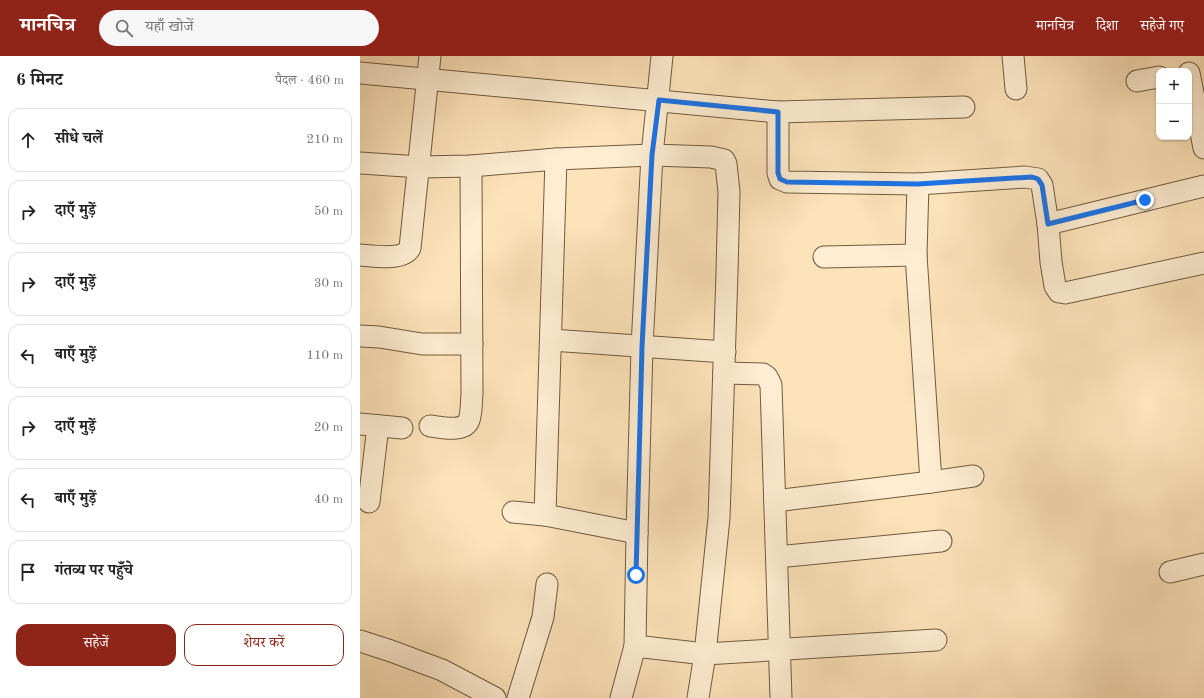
<!DOCTYPE html>
<html lang="hi">
<head>
<meta charset="utf-8">
<style>
	:root { --surface:#fff; --page:#f6f6f6; --text:#222; --muted:#767676; --line:#e0e0e0; --accent:#8f2418 }
	body { margin:0; font-family:"Old Standard TT","Noto Serif Devanagari",serif; background:var(--page); color:var(--text) }
	.controls { position:absolute; right:12px; top:12px; display:grid; overflow:hidden; border-radius:8px; box-shadow:0 1px 3px #0004 }
	.controls button { width:36px; height:36px; display:grid; place-items:center; padding:0; border:0; border-bottom:1px solid var(--line); background:var(--surface); color:var(--text); font:20px sans-serif }
	.stop { position:absolute; width:12px; height:12px; margin:-9px; border:3px solid #1a73e8; border-radius:50%; background:#fff }
	.stop.end { background:#1a73e8; border-color:#fff; box-shadow:0 1px 4px #0008 }
	.list { margin:0; padding:0; list-style:none }
	h2 { display:flex; justify-content:space-between; align-items:center; height:52px; margin:0; padding:0 16px; font-size:17px }
	h2 small { font-size:13px; font-weight:400; color:var(--muted) }
	.list li { display:grid; grid-template-columns:26px 1fr auto; gap:12px; align-items:center; box-sizing:border-box; height:64px; margin:0 8px 8px; padding:0 8px; border:1px solid var(--line); border-radius:12px }
	.list b { display:block; font-size:15px; white-space:nowrap }
	.list em { font-size:13px; font-style:normal; color:var(--muted) }
	.actions { display:flex; gap:8px; padding:12px 16px }
	.actions a { flex:1; padding:9px 0; border:1px solid var(--accent); border-radius:12px; text-align:center; font-size:14px; color:var(--accent) }
	.actions .main { background:var(--accent); color:#fff }
	.icon { flex:none; width:22px; height:22px; fill:none; stroke:currentColor; stroke-width:2; stroke-linecap:round; stroke-linejoin:round }
	.map { position:relative; flex:none; width:844px; height:642px; overflow:hidden }
	header { display:flex; align-items:center; gap:24px; box-sizing:border-box; height:56px; padding:0 20px; background:var(--accent); color:#fff }
	header strong { font-size:19px }
	nav { display:flex; gap:22px; margin-inline-start:auto; font-size:14px }
	.search { width:280px; height:36px; background:var(--page); display:flex; align-items:center; gap:10px; box-sizing:border-box; padding:0 14px; border-radius:22px; color:var(--muted); font-size:15px }
	main { display:flex }
	aside { flex:1; background:var(--surface) }
	.map>svg:first-child { display:block }
</style>
</head>
<body>
<header>
<strong>मानचित्र</strong>
<div class="search"><svg class="icon" aria-label="search" viewBox="0 0 24 24"><circle cx="10" cy="10" r="6"/><path d="M15 15l6 6"/></svg>यहाँ खोजें</div>
<nav><a>मानचित्र</a><a>दिशा</a><a>सहेजे गए</a></nav>
</header>
<main>
<aside>
<h2>6 मिनट<small>पैदल · 460 m</small></h2>
<ul class="list">
<li><svg class="icon" aria-label="ahead" viewBox="0 0 24 24"><path d="M12 20V5M6 11l6-6 6 6"/></svg><div><b>सीधे चलें</b></div><em>210 m</em></li>
<li><svg class="icon" aria-label="right" viewBox="0 0 24 24"><path d="M7 20v-9h11M14 6l5 5-5 5"/></svg><div><b>दाएँ मुड़ें</b></div><em>50 m</em></li>
<li><svg class="icon" aria-label="right" viewBox="0 0 24 24"><path d="M7 20v-9h11M14 6l5 5-5 5"/></svg><div><b>दाएँ मुड़ें</b></div><em>30 m</em></li>
<li><svg class="icon" aria-label="left" viewBox="0 0 24 24"><path d="M17 20v-9H6M10 6l-5 5 5 5"/></svg><div><b>बाएँ मुड़ें</b></div><em>110 m</em></li>
<li><svg class="icon" aria-label="right" viewBox="0 0 24 24"><path d="M7 20v-9h11M14 6l5 5-5 5"/></svg><div><b>दाएँ मुड़ें</b></div><em>20 m</em></li>
<li><svg class="icon" aria-label="left" viewBox="0 0 24 24"><path d="M17 20v-9H6M10 6l-5 5 5 5"/></svg><div><b>बाएँ मुड़ें</b></div><em>40 m</em></li>
<li><svg class="icon" aria-label="arrive" viewBox="0 0 24 24"><path d="M6 21V4h12l-3 4 3 4H6"/></svg><div><b>गंतव्य पर पहुँचे</b></div></li>
</ul>
<div class="actions"><a class="main">सहेजें</a><a>शेयर करें</a></div>
</aside>
<div class="map">
<svg width="844" height="642" viewBox="0 0 844 642">
	<rect width="100%" height="100%" fill="#fde3ba"/>
	<filter id="stains"><feTurbulence type="fractalNoise" baseFrequency=".005" numOctaves="4"/><feColorMatrix values="0 0 0 0 .2 0 0 0 0 .09 0 0 0 0 .02 0 0 0 .5 -.17"/></filter>
	<radialGradient id="worn" r=".72"><stop offset=".6" stop-color="#630" stop-opacity="0"/><stop offset="1" stop-color="#630" stop-opacity=".3"/></radialGradient>
	<g fill="none" stroke-linecap="round" stroke-linejoin="round">
		<g stroke="#705b3f" stroke-width="23">
			<g id="minor">
				<polyline points="653,0 656,33"/>
				<polyline points="0,17 418,56 604,51"/>
				<polyline points="829,17 844,92"/>
				<polyline points="777,25 799,21"/>
				<polyline points="418,56 418,117 420,123 427,126 558,128 665,121 678,123 682,129 688,168 691,206 695,230 699,236 705,237 844,207"/>
				<polyline points="0,107 60,111 111,110 196,103 292,99 351,101 364,104 366,108 369,136 367,216 359,462 345,598 338,642"/>
				<polyline points="558,128 556,199 571,426"/>
				<polyline points="688,168 844,130"/>
				<path d="M0 199C13 200 43 205 50 192L70 0"/>
				<polyline points="464,201 556,199"/>
				<polyline points="0,280 19,281 62,288 112,288"/>
				<polyline points="191,284 365,296"/>
				<polyline points="364,317 403,318 407,321 411,329 421,642"/>
				<polyline points="0,368 42,372"/>
				<path d="M70 370C81 371 104 377 109 364 112 356 111 346 112 338L111 110"/>
				<polyline points="415,445 571,426 613,420"/>
				<polyline points="9,446 18,370"/>
				<polyline points="153,456 185,459 277,477"/>
				<polyline points="185,459 196,103"/>
				<polyline points="417,501 581,485"/>
				<polyline points="810,516 844,508"/>
				<polyline points="0,585 31,595 82,614 135,642"/>
				<polyline points="275,590 345,598 576,584"/>
				<polyline points="158,642 183,561 187,528"/>
				<polyline points="261,642 275,590 277,477 282,291 292,99 302,0"/>
			</g>
		</g>
		<use href="#minor" stroke="#feedd2" stroke-width="21"/>
	</g>
	<g fill="none" stroke-linecap="round" stroke-linejoin="round">
		<polyline stroke="#1a73e8" stroke-width="5" points="276,519 282,291 292,99 299,44 418,56 418,117 420,123 427,126 558,128 672,121 678,123 682,129 688,168 785,144"/>
	</g>
	<rect width="100%" height="100%" filter="url(#stains)"/>
	<rect width="100%" height="100%" fill="url(#worn)"/>
</svg>
<div class="controls">
<button>+</button>
<button>−</button>
</div>
<div class="stop" style="left:276px;top:519px"></div>
<div class="stop end" style="left:785px;top:144px"></div>
</div>
</main>
</body>
</html>
